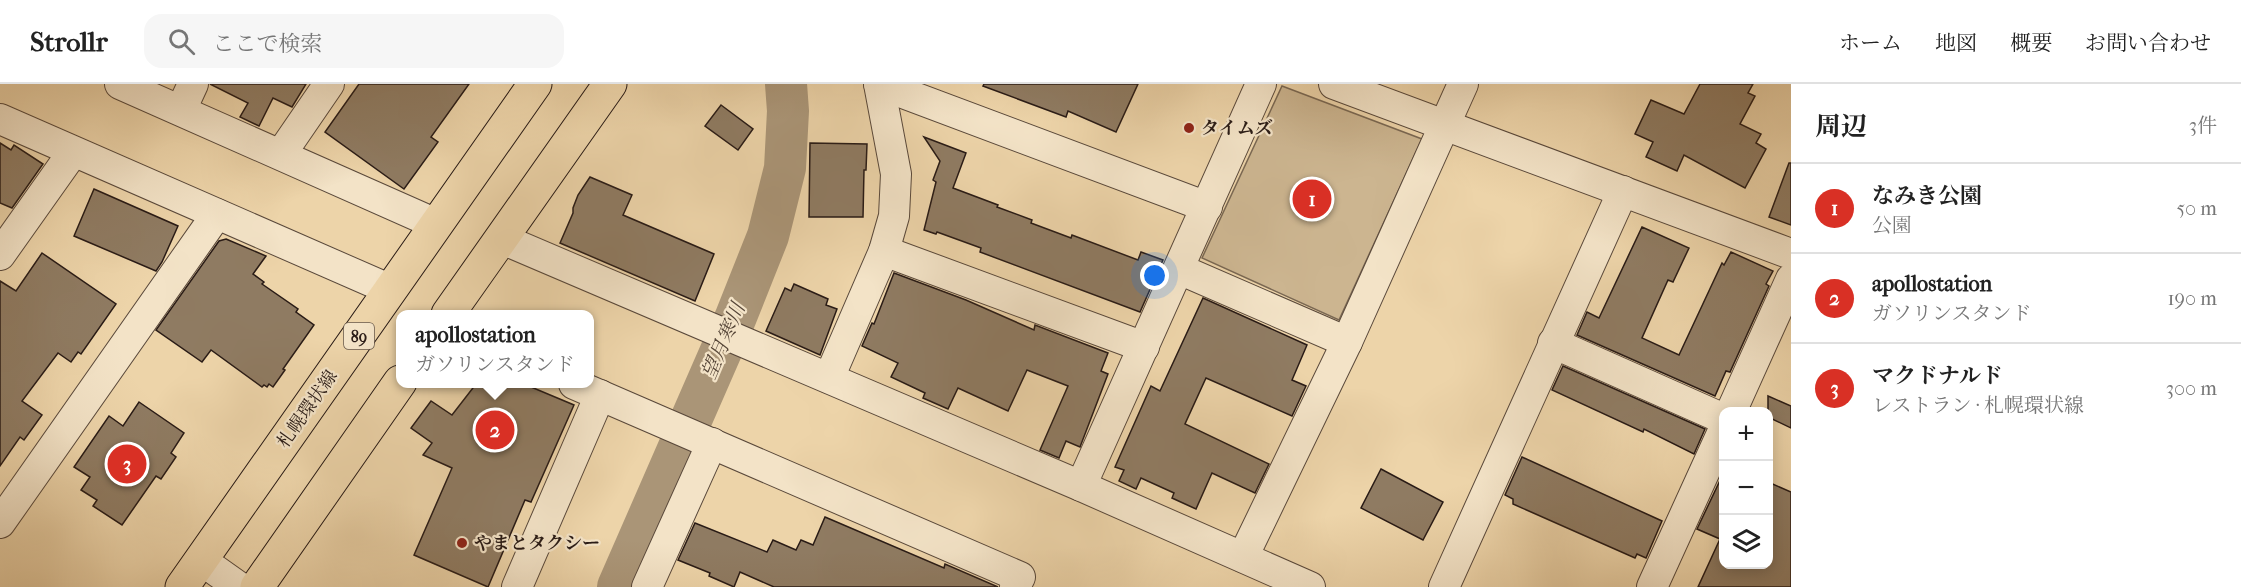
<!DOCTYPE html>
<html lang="ja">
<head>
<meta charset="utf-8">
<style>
	:root { --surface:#fff; --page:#f6f6f6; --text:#222; --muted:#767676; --line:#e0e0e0; --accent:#d93025 }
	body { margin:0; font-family:"IM FELL French Canon","Noto Serif JP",serif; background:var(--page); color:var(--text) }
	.controls { position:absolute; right:18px; bottom:18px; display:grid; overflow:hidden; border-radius:12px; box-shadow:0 3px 15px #0003 }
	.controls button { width:54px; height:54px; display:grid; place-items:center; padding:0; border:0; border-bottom:2px solid var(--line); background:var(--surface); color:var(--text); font:30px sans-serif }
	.you { position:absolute; left:1155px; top:192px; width:21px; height:21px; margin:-15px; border:4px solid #fff; border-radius:50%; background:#1a73e8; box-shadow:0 0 0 9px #1a73e833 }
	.badge { display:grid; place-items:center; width:39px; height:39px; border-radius:50%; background:var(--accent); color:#fff; font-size:20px; font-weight:700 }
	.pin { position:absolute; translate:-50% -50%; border:3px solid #fff; box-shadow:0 2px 6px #0006 }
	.popup { position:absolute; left:396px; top:226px; width:198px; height:78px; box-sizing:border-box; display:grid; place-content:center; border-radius:12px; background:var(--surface); filter:drop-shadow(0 2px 4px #0005); font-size:20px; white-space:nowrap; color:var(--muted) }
	.popup b { font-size:22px; color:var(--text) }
	.popup::after { content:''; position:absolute; left:50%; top:100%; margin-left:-12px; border:12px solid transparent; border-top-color:var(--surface) }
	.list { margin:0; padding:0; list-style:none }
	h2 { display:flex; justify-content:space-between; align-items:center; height:78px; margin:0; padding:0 24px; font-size:26px }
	h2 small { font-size:20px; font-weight:400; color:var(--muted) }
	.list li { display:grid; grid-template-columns:39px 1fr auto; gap:18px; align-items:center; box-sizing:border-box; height:90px; padding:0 24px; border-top:2px solid var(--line) }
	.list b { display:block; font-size:22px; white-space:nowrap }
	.list p { margin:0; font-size:20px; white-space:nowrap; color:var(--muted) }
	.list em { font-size:20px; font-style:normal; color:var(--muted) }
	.icon { flex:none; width:33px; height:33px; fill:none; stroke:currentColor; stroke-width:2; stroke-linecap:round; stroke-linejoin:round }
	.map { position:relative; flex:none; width:1791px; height:503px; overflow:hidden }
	header { display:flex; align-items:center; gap:36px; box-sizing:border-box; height:84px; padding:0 30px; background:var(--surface); border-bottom:2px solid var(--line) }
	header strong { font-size:28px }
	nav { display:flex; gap:33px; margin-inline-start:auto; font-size:21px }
	.search { width:420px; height:54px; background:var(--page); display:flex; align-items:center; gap:15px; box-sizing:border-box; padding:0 21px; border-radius:18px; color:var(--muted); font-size:22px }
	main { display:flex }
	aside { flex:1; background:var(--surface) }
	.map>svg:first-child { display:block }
</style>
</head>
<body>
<header>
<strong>Strollr</strong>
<div class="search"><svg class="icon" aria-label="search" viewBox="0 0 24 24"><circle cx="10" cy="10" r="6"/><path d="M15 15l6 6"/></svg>ここで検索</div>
<nav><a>ホーム</a><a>地図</a><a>概要</a><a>お問い合わせ</a></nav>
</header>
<main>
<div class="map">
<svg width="1791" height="503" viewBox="0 0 1791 503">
	<rect width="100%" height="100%" fill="#edd4a9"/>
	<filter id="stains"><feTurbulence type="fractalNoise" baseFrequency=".00333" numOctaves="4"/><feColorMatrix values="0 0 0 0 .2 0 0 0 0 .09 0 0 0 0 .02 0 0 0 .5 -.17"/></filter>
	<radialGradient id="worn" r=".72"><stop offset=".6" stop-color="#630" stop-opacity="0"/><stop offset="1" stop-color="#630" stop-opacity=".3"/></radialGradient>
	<polygon fill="#ccb590" stroke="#7a6853" stroke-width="1.5" points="1282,2 1422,55 1339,236 1202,174"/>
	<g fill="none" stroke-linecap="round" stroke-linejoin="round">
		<polyline stroke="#aa9577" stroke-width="42" points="618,503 735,235 768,152 785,84 788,27 786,0"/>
	</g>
	<g fill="#8f7b62" stroke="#291b16" stroke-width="1.5">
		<polygon points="210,0 306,0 292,23 273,14 259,42 240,33 248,19"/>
		<polygon points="359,0 469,0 431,53 438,58 404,105 325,48"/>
		<polygon points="984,0 1138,0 1116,48 1068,27 1066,33 983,2"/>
		<polygon points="1700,0 1753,0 1748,9 1755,12 1740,40 1761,50 1756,59 1766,65 1745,104 1684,71 1677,87 1646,73 1653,58 1635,50 1651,16 1684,30"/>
		<polygon points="721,21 753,45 738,66 705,42"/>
		<polygon points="924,53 966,69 953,104 998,121 997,123 1032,136 1031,139 1071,154 1072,151 1138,176 1141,168 1163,176 1140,228 980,168 981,164 937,148 936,150 924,146 936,98 933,96 940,77"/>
		<polygon points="0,59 11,66 14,61 43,80 12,124 0,119"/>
		<polygon points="810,59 867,60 866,86 864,86 863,133 809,133"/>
		<polygon points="1789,79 1791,79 1791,141 1769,133"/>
		<polygon points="590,93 632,111 623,131 714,170 695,217 560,159 573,129 573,124 578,111"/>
		<polygon points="94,105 178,142 162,178 156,187 74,152"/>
		<polygon points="1642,143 1689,164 1673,198 1668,196 1642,254 1679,271 1722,179 1724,181 1731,168 1773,187 1766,200 1769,202 1730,288 1726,287 1715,312 1577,251 1587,228 1599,234"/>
		<polygon points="226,155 266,172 253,190 264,198 262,200 298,225 296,228 314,241 283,285 285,286 273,303 269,300 267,303 264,301 262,303 211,266 202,278 156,246 219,157"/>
		<polygon points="42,169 116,220 81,270 78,268 71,278 58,269 22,317 42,331 24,356 20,353 0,382 0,197 16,207"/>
		<polygon points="894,189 966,216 1034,246 1035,241 1108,269 1101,287 1108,290 1080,363 1066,357 1059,374 1040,366 1068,302 1027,286 1008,327 958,304 948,325 923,314 925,309 891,293 898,279 862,262 872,239 874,240"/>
		<polygon points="794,200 828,215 826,221 837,225 820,271 766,247 785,204 791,207"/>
		<polygon points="1203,214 1307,261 1292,296 1306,302 1292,332 1206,294 1185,340 1269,380 1255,409 1212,389 1196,425 1172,414 1174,409 1141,394 1136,405 1119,397 1124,386 1115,383 1151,302 1160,307"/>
		<polygon points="1563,282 1705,345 1694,370 1644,345 1643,348 1552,306"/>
		<polygon points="476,300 524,300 574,321 531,418 525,416 488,503 414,471 452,384 423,371 432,359 411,344 431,317 452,331"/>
		<polygon points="1768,312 1791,322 1791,344 1768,333"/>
		<polygon points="139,318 184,349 171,369 176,373 161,395 156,392 122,441 93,422 97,416 81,406 90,393 74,383 109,332 123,342"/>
		<polygon points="1522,373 1662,437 1646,474 1637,470 1635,474 1513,420 1513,415 1505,411"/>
		<polygon points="1381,385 1443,418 1423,456 1361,424"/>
		<polygon points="1724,388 1724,480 1768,480 1768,398 1791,408 1791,503 1698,503 1720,455 1697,445"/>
		<polygon points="825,433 944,484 945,480 998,503 774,503 740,488 734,503 709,492 710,489 678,476 695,439 767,468 773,456 796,466 801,456 813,461"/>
	</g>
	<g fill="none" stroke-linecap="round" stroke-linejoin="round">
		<g stroke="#5a493b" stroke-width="32">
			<g id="minor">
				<polyline points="120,0 436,140"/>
				<polyline points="879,0 1207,123"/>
				<polyline points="1334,0 1791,170"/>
				<polyline points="181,26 193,0"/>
				<polyline points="0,35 391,206"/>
				<polyline points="281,70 329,0"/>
				<polyline points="502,155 1081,402 1310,503"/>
				<polyline points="884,167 1144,263"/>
				<polyline points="0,171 73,68"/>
				<polyline points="1179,185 1347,258"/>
				<polyline points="1553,259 1724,335"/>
				<polyline points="829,294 884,167 894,132 896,90 879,0"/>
				<polyline points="574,300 1020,493 1015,503"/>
				<polyline points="1731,328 1791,195"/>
				<polyline points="1081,402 1261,0"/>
				<polyline points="0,439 217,130"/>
				<polyline points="1243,473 1347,258 1463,0"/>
				<polyline points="201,476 239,503"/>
				<polyline points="517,503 600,311"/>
				<polyline points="647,503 712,359"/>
				<polyline points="1444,503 1623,107"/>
				<polyline points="1652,503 1724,345"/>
			</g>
		</g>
		<g stroke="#291b16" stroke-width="35">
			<g id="major">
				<polyline points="448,230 610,0"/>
				<polyline points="182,503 535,0"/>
				<polyline points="257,503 400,298"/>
			</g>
		</g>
		<use href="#minor" stroke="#f3e3c7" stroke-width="30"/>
		<use href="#major" stroke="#edd4a9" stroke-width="33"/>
	</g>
	<g fill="#8f2418" stroke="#f3e3c7" stroke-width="2">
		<circle cx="1189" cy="44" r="6"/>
		<circle cx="462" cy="459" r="6"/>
	</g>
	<g text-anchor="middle" stroke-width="4.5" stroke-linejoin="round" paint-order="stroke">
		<rect fill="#f3e3c7" stroke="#66574b" stroke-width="1.5" x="344" y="239" width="30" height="26" rx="4.5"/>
		<g font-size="16" font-weight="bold" fill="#291b16">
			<text x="359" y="258">89</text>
		</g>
		<g font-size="18" font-weight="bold" fill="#291b16" stroke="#f3e3c7" text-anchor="start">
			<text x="1201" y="50">タイムズ</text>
			<text x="474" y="465">やまとタクシー</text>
		</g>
		<g font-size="18" fill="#291b16" stroke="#f3e3c7">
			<text transform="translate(307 325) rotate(-55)" y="6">札幌環状線</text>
		</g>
		<g font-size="20" font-style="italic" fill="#564638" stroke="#f3e3c7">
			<text transform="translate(723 257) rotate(-67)" y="7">望月寒川</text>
		</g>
	</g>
	<rect width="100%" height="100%" filter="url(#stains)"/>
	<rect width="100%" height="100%" fill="url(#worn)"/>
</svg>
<div class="controls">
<button>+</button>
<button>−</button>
<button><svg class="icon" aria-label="layers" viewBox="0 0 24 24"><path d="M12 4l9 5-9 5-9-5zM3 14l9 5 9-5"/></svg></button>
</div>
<div class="you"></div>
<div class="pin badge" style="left:1312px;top:115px">1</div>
<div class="pin badge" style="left:495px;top:346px">2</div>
<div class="popup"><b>apollostation</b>ガソリンスタンド</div>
<div class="pin badge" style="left:127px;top:380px">3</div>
</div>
<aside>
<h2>周辺<small>3件</small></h2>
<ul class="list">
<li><span class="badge">1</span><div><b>なみき公園</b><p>公園</p></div><em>50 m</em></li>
<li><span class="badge">2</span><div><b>apollostation</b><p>ガソリンスタンド</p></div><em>190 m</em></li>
<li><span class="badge">3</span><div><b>マクドナルド</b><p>レストラン · 札幌環状線</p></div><em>300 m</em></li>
</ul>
</aside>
</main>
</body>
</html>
